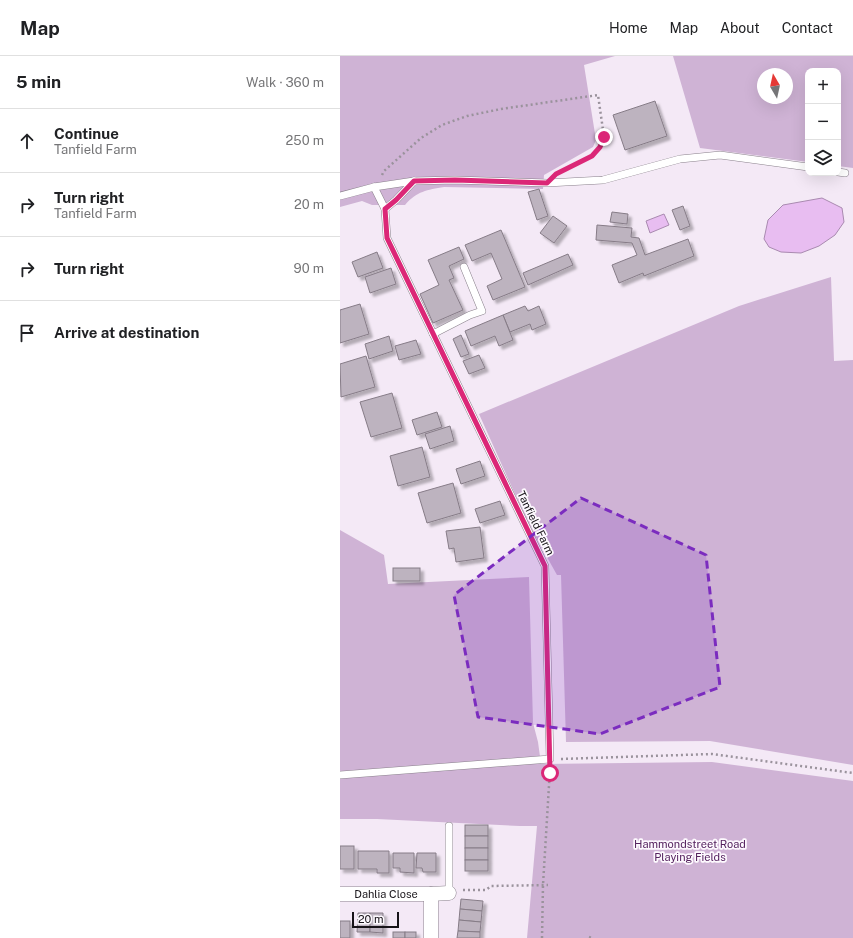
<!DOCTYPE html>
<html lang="en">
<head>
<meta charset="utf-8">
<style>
	:root { --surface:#fff; --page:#f2f2f2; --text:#202124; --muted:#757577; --line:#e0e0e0 }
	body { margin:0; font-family:"Public Sans",sans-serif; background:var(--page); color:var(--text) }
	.controls { position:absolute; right:12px; top:12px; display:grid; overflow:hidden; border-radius:8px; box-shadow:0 4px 16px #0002 }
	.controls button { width:36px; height:36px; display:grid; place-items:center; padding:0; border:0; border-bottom:1px solid var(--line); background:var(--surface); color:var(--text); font:20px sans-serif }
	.compass { position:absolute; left:417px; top:12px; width:36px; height:36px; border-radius:50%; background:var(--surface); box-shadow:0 4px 16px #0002; rotate:351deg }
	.scale { position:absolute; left:12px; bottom:10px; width:47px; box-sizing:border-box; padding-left:4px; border:2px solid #171318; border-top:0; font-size:11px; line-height:14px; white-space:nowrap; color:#171318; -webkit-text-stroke:3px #fdf9fe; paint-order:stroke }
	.stop { position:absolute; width:12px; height:12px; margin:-9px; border:3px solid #db2777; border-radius:50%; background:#fff }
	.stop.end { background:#db2777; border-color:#fff; box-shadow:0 1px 4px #0008 }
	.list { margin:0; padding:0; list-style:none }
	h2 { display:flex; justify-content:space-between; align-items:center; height:52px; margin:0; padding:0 16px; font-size:17px }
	h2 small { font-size:13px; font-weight:400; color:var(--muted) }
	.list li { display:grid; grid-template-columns:26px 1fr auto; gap:12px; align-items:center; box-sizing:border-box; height:64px; padding:0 16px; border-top:1px solid var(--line) }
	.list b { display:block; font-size:15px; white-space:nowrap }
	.list p { margin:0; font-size:13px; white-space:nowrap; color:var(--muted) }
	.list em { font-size:13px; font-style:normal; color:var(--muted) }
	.icon { flex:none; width:22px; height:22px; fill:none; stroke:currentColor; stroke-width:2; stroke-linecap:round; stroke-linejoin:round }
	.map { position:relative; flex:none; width:513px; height:882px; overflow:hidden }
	header { display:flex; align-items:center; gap:24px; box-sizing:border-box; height:56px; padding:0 20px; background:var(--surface); border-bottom:1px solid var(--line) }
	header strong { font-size:19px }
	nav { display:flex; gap:22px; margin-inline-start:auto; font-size:14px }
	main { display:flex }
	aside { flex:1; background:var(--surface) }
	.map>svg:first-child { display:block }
</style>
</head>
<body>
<header>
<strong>Map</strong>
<nav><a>Home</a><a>Map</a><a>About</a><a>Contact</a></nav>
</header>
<main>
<aside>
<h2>5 min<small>Walk · 360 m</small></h2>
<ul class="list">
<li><svg class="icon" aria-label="ahead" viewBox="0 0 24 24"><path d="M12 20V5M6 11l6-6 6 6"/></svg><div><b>Continue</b><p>Tanfield Farm</p></div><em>250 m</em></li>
<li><svg class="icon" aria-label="right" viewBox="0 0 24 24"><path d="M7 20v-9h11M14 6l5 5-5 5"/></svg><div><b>Turn right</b><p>Tanfield Farm</p></div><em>20 m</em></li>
<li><svg class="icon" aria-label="right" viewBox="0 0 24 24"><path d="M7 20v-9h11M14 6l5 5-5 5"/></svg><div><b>Turn right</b></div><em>90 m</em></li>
<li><svg class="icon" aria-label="arrive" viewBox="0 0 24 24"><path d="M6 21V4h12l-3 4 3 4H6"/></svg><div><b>Arrive at destination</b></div></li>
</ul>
</aside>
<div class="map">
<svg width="513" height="882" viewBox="0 0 513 882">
	<defs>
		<filter id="shadow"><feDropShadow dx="3.5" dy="3.5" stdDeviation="1" flood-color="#0004"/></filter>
	</defs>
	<rect width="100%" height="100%" fill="#f4e9f6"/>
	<g fill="#cfb3d5" fill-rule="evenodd">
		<path d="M0 0H275L244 9 256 84 253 91 204 119 203 133 104 131C87 134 77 135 65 149H32L22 145 0 151Z"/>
		<path d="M333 0H513V112L498 110V15H468V106L360 92ZM423 18H447V42H423Z"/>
		<polygon points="491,221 494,305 513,304 513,709 370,685 226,686 221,519 217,519 188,467 139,358 399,250"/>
		<polygon points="0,474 44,499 48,528 189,521 193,667 198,686 201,708 372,706 513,725 513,882 187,882 197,770 180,770 37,763 0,763"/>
	</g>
	<g fill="#e8bdf1" stroke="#a98ab0">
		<polygon points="482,142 502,152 504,166 495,179 479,190 461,197 441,196 429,191 424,183 428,164 443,149"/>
		<polygon points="324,158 329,169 310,177 306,165"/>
	</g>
	<g fill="#bdb3bf" stroke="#867c87" filter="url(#shadow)">
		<polygon points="315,45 327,80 285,94 273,59"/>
		<polygon points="199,133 208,160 197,164 188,136"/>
		<polygon points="343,150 350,170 340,174 332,154"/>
		<polygon points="272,156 288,158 287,168 270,166"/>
		<polygon points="213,160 227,170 214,187 200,177"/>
		<polygon points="257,169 292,172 291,181 299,182 305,199 348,183 354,200 304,220 303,217 279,227 272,209 297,199 292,187 256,184"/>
		<polygon points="161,174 185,231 153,244 147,230 162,223 151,197 132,205 125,189"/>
		<polygon points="119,191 124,203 109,210 114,222 109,224 123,254 93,267 80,238 99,229 88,204"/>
		<polygon points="37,196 43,212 18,221 12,206"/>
		<polygon points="228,198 233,209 188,229 183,217"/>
		<polygon points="51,212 56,228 30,237 25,221"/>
		<polygon points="20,248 29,278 0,287 0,254"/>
		<polygon points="185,250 188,255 199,250 206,268 192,274 190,268 170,276 163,259"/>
		<polygon points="163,259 173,284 159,290 155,280 131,290 125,275"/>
		<polygon points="121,279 129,298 121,301 113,283"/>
		<polygon points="49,280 53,295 29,303 25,288"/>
		<polygon points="76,284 81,298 59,304 55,290"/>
		<polygon points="139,299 145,312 129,318 123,305"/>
		<polygon points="26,300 35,331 1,341 0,308"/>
		<polygon points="52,337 62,372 31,381 20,346"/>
		<polygon points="97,356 102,371 77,379 72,364"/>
		<polygon points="110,370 114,385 90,393 85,378"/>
		<polygon points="82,391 90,421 58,430 50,400"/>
		<polygon points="140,405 145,420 121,428 116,413"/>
		<polygon points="113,427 121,457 87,467 78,437"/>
		<polygon points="160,445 165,459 140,467 135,453"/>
		<polygon points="140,471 144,502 116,506 114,492 109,493 106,475"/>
		<rect x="53" y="512" width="27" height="13"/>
		<rect x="125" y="769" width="23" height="11"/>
		<rect x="125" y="780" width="23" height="12"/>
		<rect x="0" y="790" width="14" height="23"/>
		<rect x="125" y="792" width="23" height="12"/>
		<polygon points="18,795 49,795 49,817 37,817 37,813 18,813"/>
		<polygon points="53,797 74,797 74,817 60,816 60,812 53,812"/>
		<polygon points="77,797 96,797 96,816 83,816 82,812 76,812"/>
		<rect x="125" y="804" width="23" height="11"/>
		<polygon points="121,843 143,845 142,855 120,853"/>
		<polygon points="120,853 142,855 141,866 119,864"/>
		<polygon points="18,857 30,857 30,876 17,876"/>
		<polygon points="30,857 43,857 43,877 30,876"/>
		<polygon points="119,864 141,866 140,876 118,875"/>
		<rect x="0" y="865" width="10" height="17"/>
		<polygon points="118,875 140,876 140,882 117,882"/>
		<rect x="53" y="876" width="12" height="6"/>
		<rect x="65" y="876" width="11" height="6"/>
	</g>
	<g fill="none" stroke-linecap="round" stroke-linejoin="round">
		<g stroke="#8a818c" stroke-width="8">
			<g id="service">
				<polyline points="498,116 505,117"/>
				<polyline points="0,140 34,131 74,125 115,124 207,127 263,124 340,103 380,99 468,111"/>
				<polyline points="45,153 56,144 74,125"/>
				<polyline points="93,278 130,259 142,255 124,211"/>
				<polyline points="0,719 210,703 205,510 47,182 45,153 34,131"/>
				<polyline points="109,837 109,770"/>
			</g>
		</g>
		<g stroke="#8a818c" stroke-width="15">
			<g id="minor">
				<path id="s1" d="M0 838H91V882"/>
				<polyline points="91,838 109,837"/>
			</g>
		</g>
		<g stroke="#9a929c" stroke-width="2.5" stroke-dasharray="2 3" stroke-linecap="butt">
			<polyline points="42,119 44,115 81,82 102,69 127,60 161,53 258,39 264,81 260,91 252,100 224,114"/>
			<polyline points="221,703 372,698 513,717"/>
			<polyline points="123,834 146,834 151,830 208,829"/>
			<polyline points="249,881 252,882"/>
			<polyline points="202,882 203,829 210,713"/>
		</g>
		<use href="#service" stroke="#fff" stroke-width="7"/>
		<use href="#minor" stroke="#fff" stroke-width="14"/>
	</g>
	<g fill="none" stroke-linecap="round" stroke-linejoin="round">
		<polyline stroke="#db2777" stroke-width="5" points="210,717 205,510 47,182 45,153 56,144 74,125 115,124 207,127 216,118 252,100 260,91 264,81"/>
	</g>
	<path fill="#7b2cbf" fill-opacity="0.2" stroke="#7b2cbf" stroke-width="3" stroke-dasharray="8 5" stroke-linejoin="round" d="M241 442 366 499 380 631 260 678 138 661 114 539Z"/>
	<g text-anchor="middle" stroke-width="3.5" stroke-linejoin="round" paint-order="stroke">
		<g font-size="11" fill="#171318" stroke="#fdf9fe">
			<text transform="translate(196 467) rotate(64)" y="4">Tanfield Farm</text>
			<text dy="4" stroke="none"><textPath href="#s1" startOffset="46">Dahlia Close</textPath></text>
		</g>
		<g font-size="11" fill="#54215e" stroke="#fdf9fe">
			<text x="350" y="792">Hammondstreet Road<tspan x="350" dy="13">Playing Fields</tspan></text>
		</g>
	</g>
</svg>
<div class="controls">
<button>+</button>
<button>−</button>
<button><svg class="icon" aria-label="layers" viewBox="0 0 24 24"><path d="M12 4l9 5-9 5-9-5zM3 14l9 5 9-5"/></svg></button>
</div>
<svg class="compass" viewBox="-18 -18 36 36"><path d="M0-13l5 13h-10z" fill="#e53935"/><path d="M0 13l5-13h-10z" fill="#757577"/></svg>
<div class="scale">20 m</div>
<div class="stop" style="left:210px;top:717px"></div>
<div class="stop end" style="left:264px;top:81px"></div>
</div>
</main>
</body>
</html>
